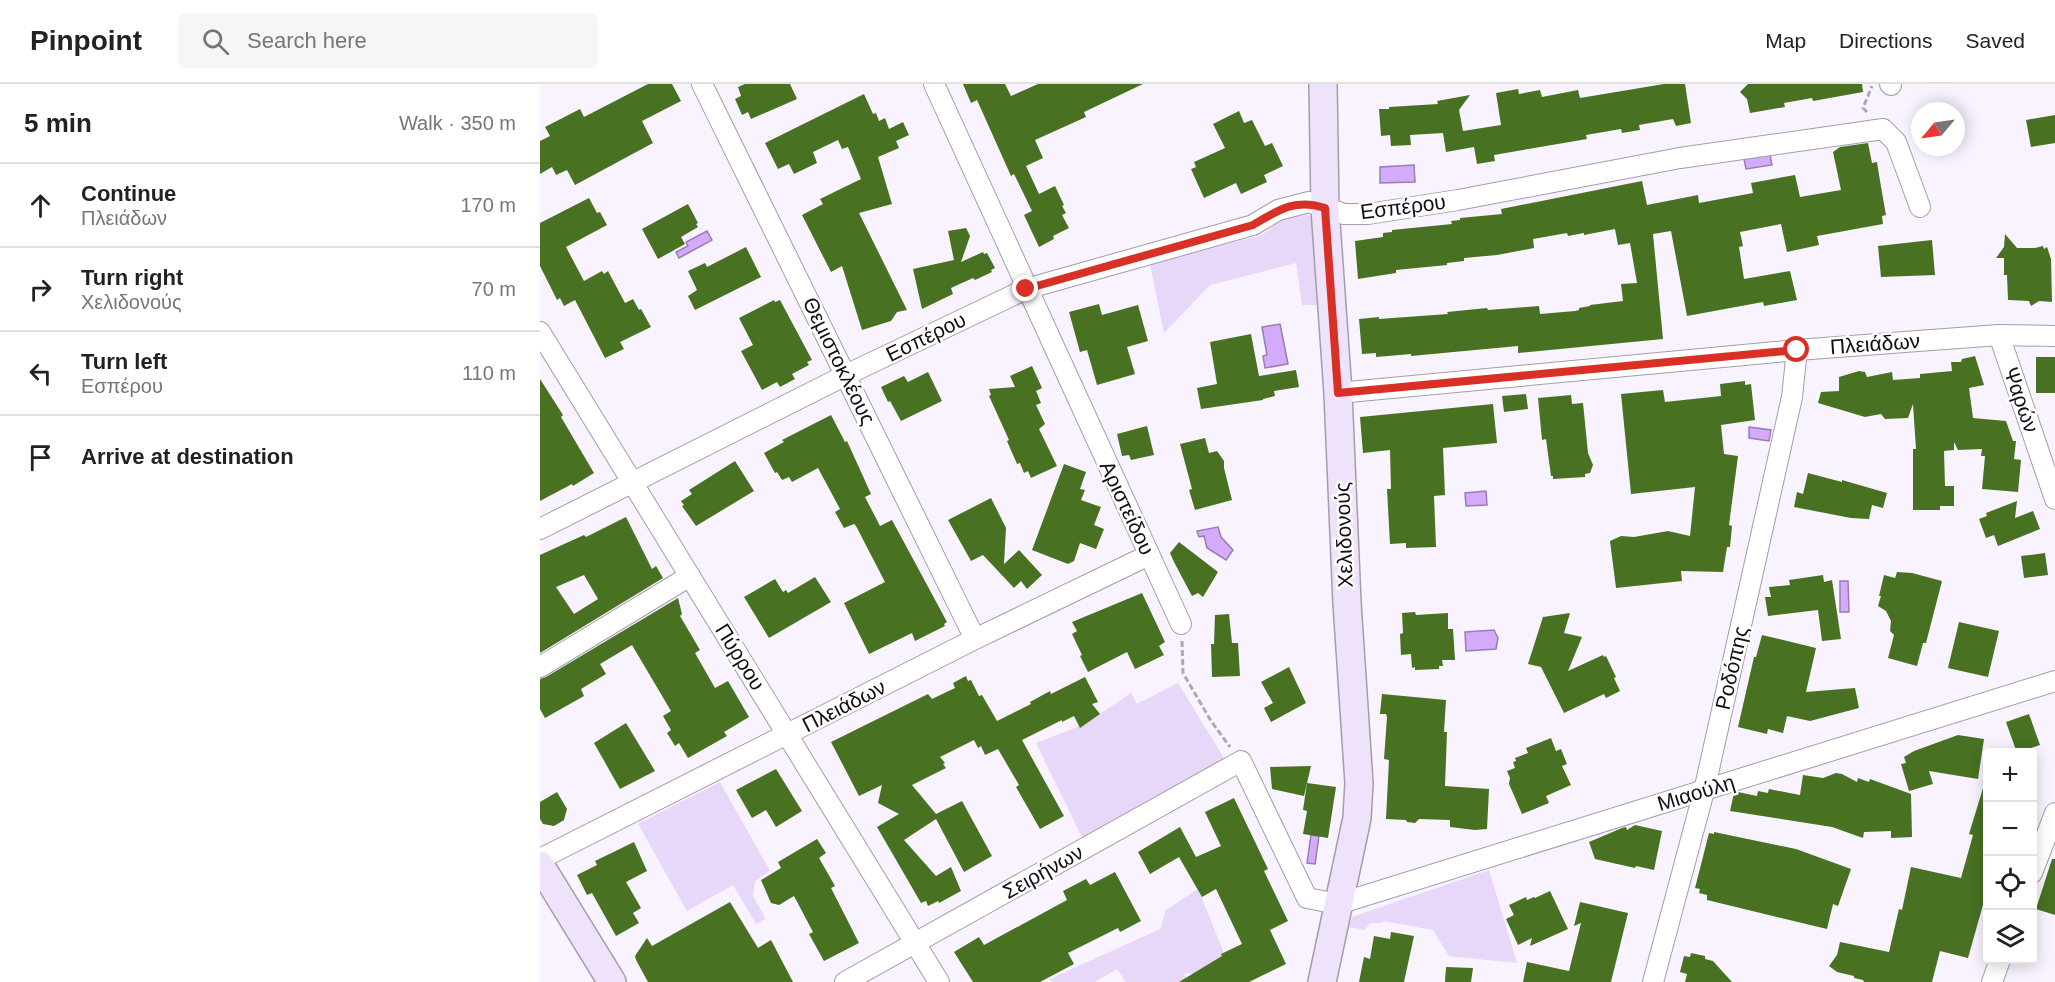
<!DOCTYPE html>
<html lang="en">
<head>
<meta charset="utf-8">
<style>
	:root { --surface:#fff; --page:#f6f6f6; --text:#222; --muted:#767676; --line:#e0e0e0 }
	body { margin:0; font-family:Helvetica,sans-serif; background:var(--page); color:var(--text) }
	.controls { position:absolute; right:18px; bottom:18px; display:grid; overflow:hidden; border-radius:6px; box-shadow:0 3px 15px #0003 }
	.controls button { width:54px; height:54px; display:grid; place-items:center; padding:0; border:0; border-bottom:2px solid var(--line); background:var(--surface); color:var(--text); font:30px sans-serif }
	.compass { position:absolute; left:1371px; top:18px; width:54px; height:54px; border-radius:50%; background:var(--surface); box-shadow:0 3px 15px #0003; rotate:241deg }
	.stop { position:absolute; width:18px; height:18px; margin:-14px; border:4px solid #d93025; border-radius:50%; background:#fff }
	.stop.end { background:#d93025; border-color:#fff; box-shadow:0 2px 6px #0008 }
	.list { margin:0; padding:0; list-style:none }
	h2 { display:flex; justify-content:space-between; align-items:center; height:78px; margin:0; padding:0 24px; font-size:26px }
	h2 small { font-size:20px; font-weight:400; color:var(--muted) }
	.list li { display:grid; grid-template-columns:39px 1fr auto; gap:18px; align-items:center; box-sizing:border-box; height:84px; padding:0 24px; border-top:2px solid var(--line) }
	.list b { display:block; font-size:22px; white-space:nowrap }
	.list p { margin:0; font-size:20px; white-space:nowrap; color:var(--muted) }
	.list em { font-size:20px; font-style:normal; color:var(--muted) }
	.icon { flex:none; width:33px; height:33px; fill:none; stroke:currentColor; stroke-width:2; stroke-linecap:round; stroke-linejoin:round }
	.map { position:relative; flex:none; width:1515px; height:898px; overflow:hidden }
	header { display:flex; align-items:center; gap:36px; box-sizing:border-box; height:84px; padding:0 30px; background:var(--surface); border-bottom:2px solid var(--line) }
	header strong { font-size:28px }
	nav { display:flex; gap:33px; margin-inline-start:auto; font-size:21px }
	.search { width:420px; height:54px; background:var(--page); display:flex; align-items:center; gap:15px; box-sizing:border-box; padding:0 21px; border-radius:6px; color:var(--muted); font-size:22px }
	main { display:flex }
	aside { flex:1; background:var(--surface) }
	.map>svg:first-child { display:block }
</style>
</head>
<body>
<header>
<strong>Pinpoint</strong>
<div class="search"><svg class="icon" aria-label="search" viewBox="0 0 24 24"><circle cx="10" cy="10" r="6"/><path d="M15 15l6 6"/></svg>Search here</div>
<nav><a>Map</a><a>Directions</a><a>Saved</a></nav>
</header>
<main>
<aside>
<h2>5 min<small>Walk · 350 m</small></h2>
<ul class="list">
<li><svg class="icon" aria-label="ahead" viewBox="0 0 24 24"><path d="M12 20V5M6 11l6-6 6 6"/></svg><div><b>Continue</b><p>Πλειάδων</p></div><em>170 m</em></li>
<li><svg class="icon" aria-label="right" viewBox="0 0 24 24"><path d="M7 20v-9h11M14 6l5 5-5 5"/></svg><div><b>Turn right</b><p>Χελιδονούς</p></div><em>70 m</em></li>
<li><svg class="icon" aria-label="left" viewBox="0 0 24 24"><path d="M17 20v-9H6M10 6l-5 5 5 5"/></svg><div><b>Turn left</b><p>Εσπέρου</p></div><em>110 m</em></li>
<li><svg class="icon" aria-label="arrive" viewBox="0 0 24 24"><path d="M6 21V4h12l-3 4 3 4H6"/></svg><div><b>Arrive at destination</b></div></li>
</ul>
</aside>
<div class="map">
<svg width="1515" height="898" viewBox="0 0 1515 898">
	<rect width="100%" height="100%" fill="#f8f3fe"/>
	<g fill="#e7d7f8">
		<polygon points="763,129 774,133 780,221 762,221 756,179 670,201 624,249 610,180 722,151 745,133"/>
		<polygon points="638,599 685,676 543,755 496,659 545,640 591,609 597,620"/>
		<polygon points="180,698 230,787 215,797 213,812 226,835 216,840 193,801 147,827 98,740"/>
		<polygon points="949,786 977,879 909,872 893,846 843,837 842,839 830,839 825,846 809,843 812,833"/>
		<polygon points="658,805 684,869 668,891 644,889 648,898 586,898 577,885 555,898 512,898 510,895 620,845 626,826"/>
	</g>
	<g fill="#d4abfb" stroke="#997cb5" stroke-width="1.5">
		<polygon points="1230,71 1232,81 1206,85 1204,75"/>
		<polygon points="874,81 875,98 840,99 840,83"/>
		<polygon points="167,147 172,156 139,174 136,168 148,162 146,158"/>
		<polygon points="740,240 748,280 725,284 723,272 727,271 722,243"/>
		<polygon points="1209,343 1231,346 1229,357 1209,354"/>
		<polygon points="946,407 947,421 926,422 925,409"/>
		<polygon points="678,443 681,453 693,466 686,476 667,464 664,452 659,453 657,447"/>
		<polygon points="1300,497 1308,497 1309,528 1300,528"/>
		<polygon points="954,546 958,554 956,565 926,567 925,548"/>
		<polygon points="771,751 779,752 775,780 767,779"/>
	</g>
	<g fill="#487121" fill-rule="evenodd">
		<polygon points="108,0 132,0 141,17 102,37 113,59 35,101 27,86 16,91 12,83 0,90 0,57 10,52 5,43 40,25 44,33"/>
		<polygon points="205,0 250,0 257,15 211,35 208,28 202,31 195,15 201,12 198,3"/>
		<polygon points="423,0 465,0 471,12 498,0 603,0 544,28 546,33 495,56 503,74 486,82 499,110 515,102 524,121 522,122 526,129 522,131 529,144 513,152 514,155 499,163 484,131 492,127 474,90 471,92 437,16 431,19"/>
		<polygon points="1124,0 1145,0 1151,39 1136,42 1133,35 1099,41 1100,46 1082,49 1081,45 1046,51 1047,55 954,71 955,77 937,80 934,63 906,68 903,49 870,51 871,61 851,62 850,51 841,52 839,25 849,25 849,23 898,20 897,17 930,11 919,26 923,47 961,41 956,9 978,5 979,10 1000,6 1002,13 1038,6 1040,14"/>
		<polygon points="1208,0 1322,0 1323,8 1273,17 1272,14 1244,19 1245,23 1210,29 1207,15 1200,8"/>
		<polygon points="324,10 333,30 336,29 339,37 345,34 349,45 363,38 369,51 356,57 359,64 338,73 352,120 319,129 367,226 357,228 351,237 322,246 302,182 291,188 262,131 283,120 280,115 321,95 308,63 302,65 298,56 273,68 277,79 254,90 249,80 238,85 225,59"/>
		<polygon points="699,27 704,39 712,36 725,62 732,59 743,82 724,91 727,98 701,110 696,99 664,114 651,85 656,83 654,78 685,64 673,40"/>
		<polygon points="1515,31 1515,59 1491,63 1486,36"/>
		<polygon points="1328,59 1332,79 1337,78 1340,97 1346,131 1342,132 1343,140 1277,152 1279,161 1247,168 1241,140 1200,148 1203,162 1199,163 1204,195 1250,187 1257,216 1224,222 1223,218 1147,232 1131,147 1113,150 1123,255 978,269 978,262 871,272 871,270 836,273 836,269 822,270 819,235 839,233 839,235 908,230 907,228 947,224 948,226 999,222 1000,230 1035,227 1039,226 1039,224 1050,222 1050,221 1083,217 1081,200 1097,199 1090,159 1078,161 1075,145 1044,151 1044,149 1028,152 1027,149 993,155 994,164 957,171 924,174 924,177 907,179 907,181 856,186 856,189 818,195 815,157 843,153 843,149 852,148 852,146 912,140 911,137 920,136 920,134 962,130 961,125 1102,97 1107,121 1158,111 1159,119 1213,109 1211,99 1255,91 1260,113 1301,106 1293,68 1300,63"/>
		<polygon points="49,114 57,129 60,128 67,141 26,163 44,197 62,187 64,190 68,187 85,219 93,215 99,226 101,225 111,243 80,258 84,265 65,274 35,216 24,222 20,214 17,216 0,182 0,139"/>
		<polygon points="148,120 158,139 156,140 158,143 141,153 145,160 118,175 102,145"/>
		<polygon points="426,144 430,152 421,178 443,168 444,170 447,169 455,184 451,186 452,188 435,196 433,194 411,204 413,210 382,225 373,185 414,176 408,147"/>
		<polygon points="1465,150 1477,164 1495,164 1503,162 1504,165 1507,163 1511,175 1512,218 1499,217 1491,222 1489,217 1468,216 1467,191 1464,191 1464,174 1456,174 1464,163"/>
		<polygon points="1392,156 1395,191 1341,193 1338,162"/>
		<polygon points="206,163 221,193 155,226 148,212 157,206 148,187 165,179 167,183"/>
		<polygon points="234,216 235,218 240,216 272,276 267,278 269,281 252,290 255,295 240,303 237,298 222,306 201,267 213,261 199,234"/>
		<polygon points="559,220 562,231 598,221 608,257 587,263 595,290 557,301 547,266 540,268 529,228"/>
		<polygon points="711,250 719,292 756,286 759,303 734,307 735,312 723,315 723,316 661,325 657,304 677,300 670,258"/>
		<polygon points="1435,272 1444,301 1429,304 1433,334 1466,337 1473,357 1476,357 1474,375 1481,376 1478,408 1442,405 1445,372 1441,372 1442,365 1418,366 1414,358 1414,366 1404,367 1405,402 1414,402 1414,422 1400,422 1400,426 1373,426 1373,365 1376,365 1373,320 1368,334 1345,335 1341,330 1325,333 1278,319 1281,308 1299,307 1299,293 1319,287 1325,288 1327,293 1352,288 1353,296 1380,294 1380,290 1412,287 1411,278 1421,278 1422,275"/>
		<rect x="1496" y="273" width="19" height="36"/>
		<polygon points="492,282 502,304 496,307 501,319 496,321 505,340 499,345 517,382 491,394 488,387 484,389 480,379 477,380 467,357 469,356 449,312 451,311 449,305 475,303 470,292"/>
		<polygon points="388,288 402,317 361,337 350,317 348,318 341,303 364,292 368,298"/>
		<polygon points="0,295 23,331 21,333 54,389 33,402 32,400 0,417"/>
		<polygon points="1205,297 1205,301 1211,300 1215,336 1181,341 1184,370 1198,372 1189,441 1192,442 1190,463 1187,463 1183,488 1141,487 1142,497 1076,504 1070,457 1081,452 1094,453 1128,447 1150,452 1155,403 1091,410 1081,310 1123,306 1125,318 1181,312 1180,300"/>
		<polygon points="986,310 988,325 964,328 962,312"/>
		<polygon points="1031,311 1032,320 1043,319 1048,369 1053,381 1050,389 1045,390 1045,393 1013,395 1013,392 1011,392 1006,355 1002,356 998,314"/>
		<polygon points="953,320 957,359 903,364 905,411 894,412 896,463 866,464 866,459 850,460 847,405 851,405 850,366 823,369 820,333"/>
		<polygon points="291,331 305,358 307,357 331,410 325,413 340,442 352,436 407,538 404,540 405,542 375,557 372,549 329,570 304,519 345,498 316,442 314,440 304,444 295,428 300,425 278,384 252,398 249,393 242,396 237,388 235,389 224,369 244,358 242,356"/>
		<polygon points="607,342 614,371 591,376 589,371 582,372 577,350"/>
		<polygon points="665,354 669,369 677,367 684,377 684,384 692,416 655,426 649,406 652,405 640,360"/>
		<polygon points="195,377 214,407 156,442 142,422 144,421 141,417 152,410 149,406"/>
		<polygon points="524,380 546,388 540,405 545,406 541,416 561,423 554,441 564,445 556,465 540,459 534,477 528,480 492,466"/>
		<polygon points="1268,389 1302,398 1302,396 1347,409 1343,424 1332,421 1329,435 1311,434 1254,423 1257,408 1263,410"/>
		<polygon points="451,414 466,444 464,480 479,466 502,491 487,505 481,497 474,504 443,471 431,477 408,436"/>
		<polygon points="1477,417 1475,434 1493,427 1500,445 1458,462 1454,451 1446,454 1439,435 1447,432 1446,429"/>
		<path d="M86 433 112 485 116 482 123 494 0 569V471L44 451 46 453ZM44 491 58 515 34 530 16 503Z"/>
		<polygon points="639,458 678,488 663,513 658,509 652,512 634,478 630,469"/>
		<polygon points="1505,469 1508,491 1484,494 1481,472"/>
		<polygon points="1357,488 1372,489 1402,497 1386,559 1383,559 1377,582 1348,574 1354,551 1350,547 1351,537 1346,527 1338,522 1341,512 1339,512 1344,491 1355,494"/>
		<polygon points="1283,491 1284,498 1292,496 1301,555 1282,557 1278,526 1228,532 1225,513 1231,513 1229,503 1250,501 1249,496"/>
		<polygon points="275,493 291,518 229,554 204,513 235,495 243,508 246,506 248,509"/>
		<polygon points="602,509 625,558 619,562 624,571 595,585 587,568 548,588 540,572 542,571 532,550 537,547 532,538"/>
		<polygon points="138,514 142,530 140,532 160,566 155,569 175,604 188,597 209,633 184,648 187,652 148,674 139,659 135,662 127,649 131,646 123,632 131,627 92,561 60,580 66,590 41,605 44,612 5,634 0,625 0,595 6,593"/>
		<polygon points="875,528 876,531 908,529 908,545 913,545 915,576 902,576 903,582 899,582 899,585 875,586 875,583 872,584 871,570 861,571 860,550 863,549 862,529"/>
		<polygon points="1030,529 1024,549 1042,553 1028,587 1063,571 1064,573 1066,572 1076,593 1074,594 1080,607 1066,614 1064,610 1024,629 1001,583 988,580 1003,533"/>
		<polygon points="689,530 692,559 698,559 700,592 672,593 671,560 674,560 675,531"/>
		<polygon points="1419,538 1459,547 1448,593 1408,584"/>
		<polygon points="1222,551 1276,564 1266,608 1315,604 1319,624 1270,637 1247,632 1243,649 1228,645 1227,650 1198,643 1214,573 1216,573"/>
		<polygon points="749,583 766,619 731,638 724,624 733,619 721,598"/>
		<polygon points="426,592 428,597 431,596 439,612 442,611 457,637 491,620 490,618 510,607 511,610 545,593 558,618 552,620 560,630 540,644 534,632 522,638 522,636 482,656 524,732 500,745 476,703 479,701 458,665 445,671 441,662 438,664 434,656 400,673 405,679 403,680 406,684 372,701 396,730 422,717 452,772 424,788 396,735 364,756 396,792 411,783 421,807 399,819 398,817 388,822 386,817 381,819 337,743 359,730 338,719 342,701 319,712 291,658 388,610 392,615 415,604 413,599"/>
		<polygon points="842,610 906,616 904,648 907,648 905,702 949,705 947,745 935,746 910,743 910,736 879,735 875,739 867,738 866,736 846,735 849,676 844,675 847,633 846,630 840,630"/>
		<polygon points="1489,630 1500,661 1477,669 1466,638"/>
		<polygon points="86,639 115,687 80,705 54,659"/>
		<polygon points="1418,651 1444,655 1438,695 1389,687 1393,700 1369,707 1361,680 1366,679 1364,673 1374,667"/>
		<polygon points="1011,654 1016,667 1021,665 1027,680 1022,682 1031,701 1006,712 1009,719 982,730 969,700 970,694 967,687 975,684 973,678 976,677 975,674 988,669 986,664"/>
		<polygon points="771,682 764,712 732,705 730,683"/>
		<polygon points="236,685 262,727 236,743 226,726 212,734 196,706"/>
		<polygon points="1296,689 1302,690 1317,698 1318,694 1329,698 1330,695 1371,710 1372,753 1351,754 1351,747 1324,748 1323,754 1292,743 1190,727 1194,709 1198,708 1217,712 1218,707 1228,709 1229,705 1260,711 1263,691 1283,694"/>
		<polygon points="767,699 796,703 788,754 763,750 767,727 763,726"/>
		<polygon points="1444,701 1448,702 1448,803 1428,874 1400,867 1392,898 1324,898 1323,896 1314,894 1314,892 1297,888 1289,882 1297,871 1300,858 1349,868 1359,825 1362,826 1371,783 1421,794 1433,751 1429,750"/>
		<polygon points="17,708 27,725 24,736 14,742 3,740 0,735 0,718"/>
		<polygon points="694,714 728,785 724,787 748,837 730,846 746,880 709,898 639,898 682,872 681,870 702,860 676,805 662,813 639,773 610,790 598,768 640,743 656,773 681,762 665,728"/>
		<polygon points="1095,741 1122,747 1114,786 1096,782 1095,784 1055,775 1049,758 1082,744 1086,743 1087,746"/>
		<polygon points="1174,748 1256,765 1311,785 1298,822 1293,820 1287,845 1167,816 1167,811 1159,809 1160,805 1155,804 1169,749 1174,750"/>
		<polygon points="277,755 286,769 279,774 295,802 291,804 319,859 284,877 269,850 273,848 254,812 239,821 231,819 221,796 241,784 238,778"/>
		<polygon points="94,758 107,787 86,798 101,824 93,829 99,839 76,852 52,809 47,811 37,791 57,781 55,777"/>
		<polygon points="1512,775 1515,775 1515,831 1496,825"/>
		<polygon points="575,788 601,837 580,848 578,844 528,869 534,880 500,898 433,898 414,868 439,853 444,861 527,816 523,807 546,795 550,801"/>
		<polygon points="1010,807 1028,845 990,862 992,854 978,861 966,835 974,831 969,821 986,813 987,816 994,813 995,814"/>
		<polygon points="190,818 218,864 231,856 253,898 108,898 96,876 95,872 107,854 112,862"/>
		<polygon points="1040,818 1088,829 1071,898 983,898 987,878 1029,887 1041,839 1034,842"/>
		<polygon points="851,848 874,852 864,898 819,898 824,873 830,875 834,852 850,855"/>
		<polygon points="1151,869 1165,872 1165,875 1173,877 1192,898 1145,898 1147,890 1140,888 1144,872 1150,873"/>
		<polygon points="906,883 933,884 931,898 905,898"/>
	</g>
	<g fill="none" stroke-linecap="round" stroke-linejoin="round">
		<g stroke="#a39da9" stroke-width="22">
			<g id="street">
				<polyline points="162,0 435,555"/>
				<polyline points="394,0 641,540"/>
				<polyline points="1350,0 1351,1"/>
				<polyline points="0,248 399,898"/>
				<polyline points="1459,251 1515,415"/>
				<polyline points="798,309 1257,266 1459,251 1515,252"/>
				<polyline points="0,445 306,291 486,205 713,141 738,126 769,118 804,130 828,130 918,116 1140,74 1343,45 1356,58 1380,123"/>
				<polyline points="0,583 150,492"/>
				<polyline points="0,775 435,555 609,471"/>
				<polyline points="1492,789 1515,729"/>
				<polyline points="305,898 701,677 767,814 798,820 1515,597"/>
				<polyline points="1113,898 1164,707 1252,313 1257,266"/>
				<polyline points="1452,898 1460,876"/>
			</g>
		</g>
		<g stroke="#a39da9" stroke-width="30">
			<g id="secondary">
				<polyline points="0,781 72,898"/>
				<polyline points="782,898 817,734 819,699 807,519 798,309 785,124 783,0"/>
			</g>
		</g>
		<g stroke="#ada9b2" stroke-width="3" stroke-dasharray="6 3" stroke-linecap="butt">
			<polyline points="1327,28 1323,24 1332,2"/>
			<polyline points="642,557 643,589 671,637 690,663"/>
		</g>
		<use href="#street" stroke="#fff" stroke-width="20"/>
		<use href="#secondary" stroke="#efe2fb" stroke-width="27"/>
	</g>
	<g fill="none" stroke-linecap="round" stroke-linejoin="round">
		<path stroke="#d93025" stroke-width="8" d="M486 205 713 141C738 126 756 114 785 124L798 309 1257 266"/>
	</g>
	<g text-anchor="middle" stroke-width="5" stroke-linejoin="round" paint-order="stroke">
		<g font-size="21" fill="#100e12" stroke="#fff">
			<text transform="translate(863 123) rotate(-7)" y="7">Εσπέρου</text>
			<text transform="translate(386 253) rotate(-26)" y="7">Εσπέρου</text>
			<text transform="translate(1335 260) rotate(-4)" y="7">Πλειάδων</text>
			<text transform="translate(299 277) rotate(64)" y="7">Θεμιστοκλέους</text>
			<text transform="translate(1481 316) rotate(71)" y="7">Ψαρών</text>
			<text transform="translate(587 424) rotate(65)" y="7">Αριστείδου</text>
			<text transform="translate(804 451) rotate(-92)" y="7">Χελιδονούς</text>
			<text transform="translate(200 573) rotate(58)" y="7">Πύρρου</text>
			<text transform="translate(1192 584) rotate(-77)" y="7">Ροδόπης</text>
			<text transform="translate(304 622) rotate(-27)" y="7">Πλειάδων</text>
			<text transform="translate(1156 709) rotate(-17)" y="7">Μιαούλη</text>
			<text transform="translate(503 788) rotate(-29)" y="7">Σειρήνων</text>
		</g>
	</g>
</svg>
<div class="controls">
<button>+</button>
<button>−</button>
<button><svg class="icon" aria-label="locate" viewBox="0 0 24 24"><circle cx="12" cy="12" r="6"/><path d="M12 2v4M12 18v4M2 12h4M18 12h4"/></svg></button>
<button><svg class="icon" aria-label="layers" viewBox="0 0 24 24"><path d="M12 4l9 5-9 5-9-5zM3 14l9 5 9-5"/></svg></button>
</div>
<svg class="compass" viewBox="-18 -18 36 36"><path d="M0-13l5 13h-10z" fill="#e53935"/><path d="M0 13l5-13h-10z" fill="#767676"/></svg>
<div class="stop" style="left:1257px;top:266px"></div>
<div class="stop end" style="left:486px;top:205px"></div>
</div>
</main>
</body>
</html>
